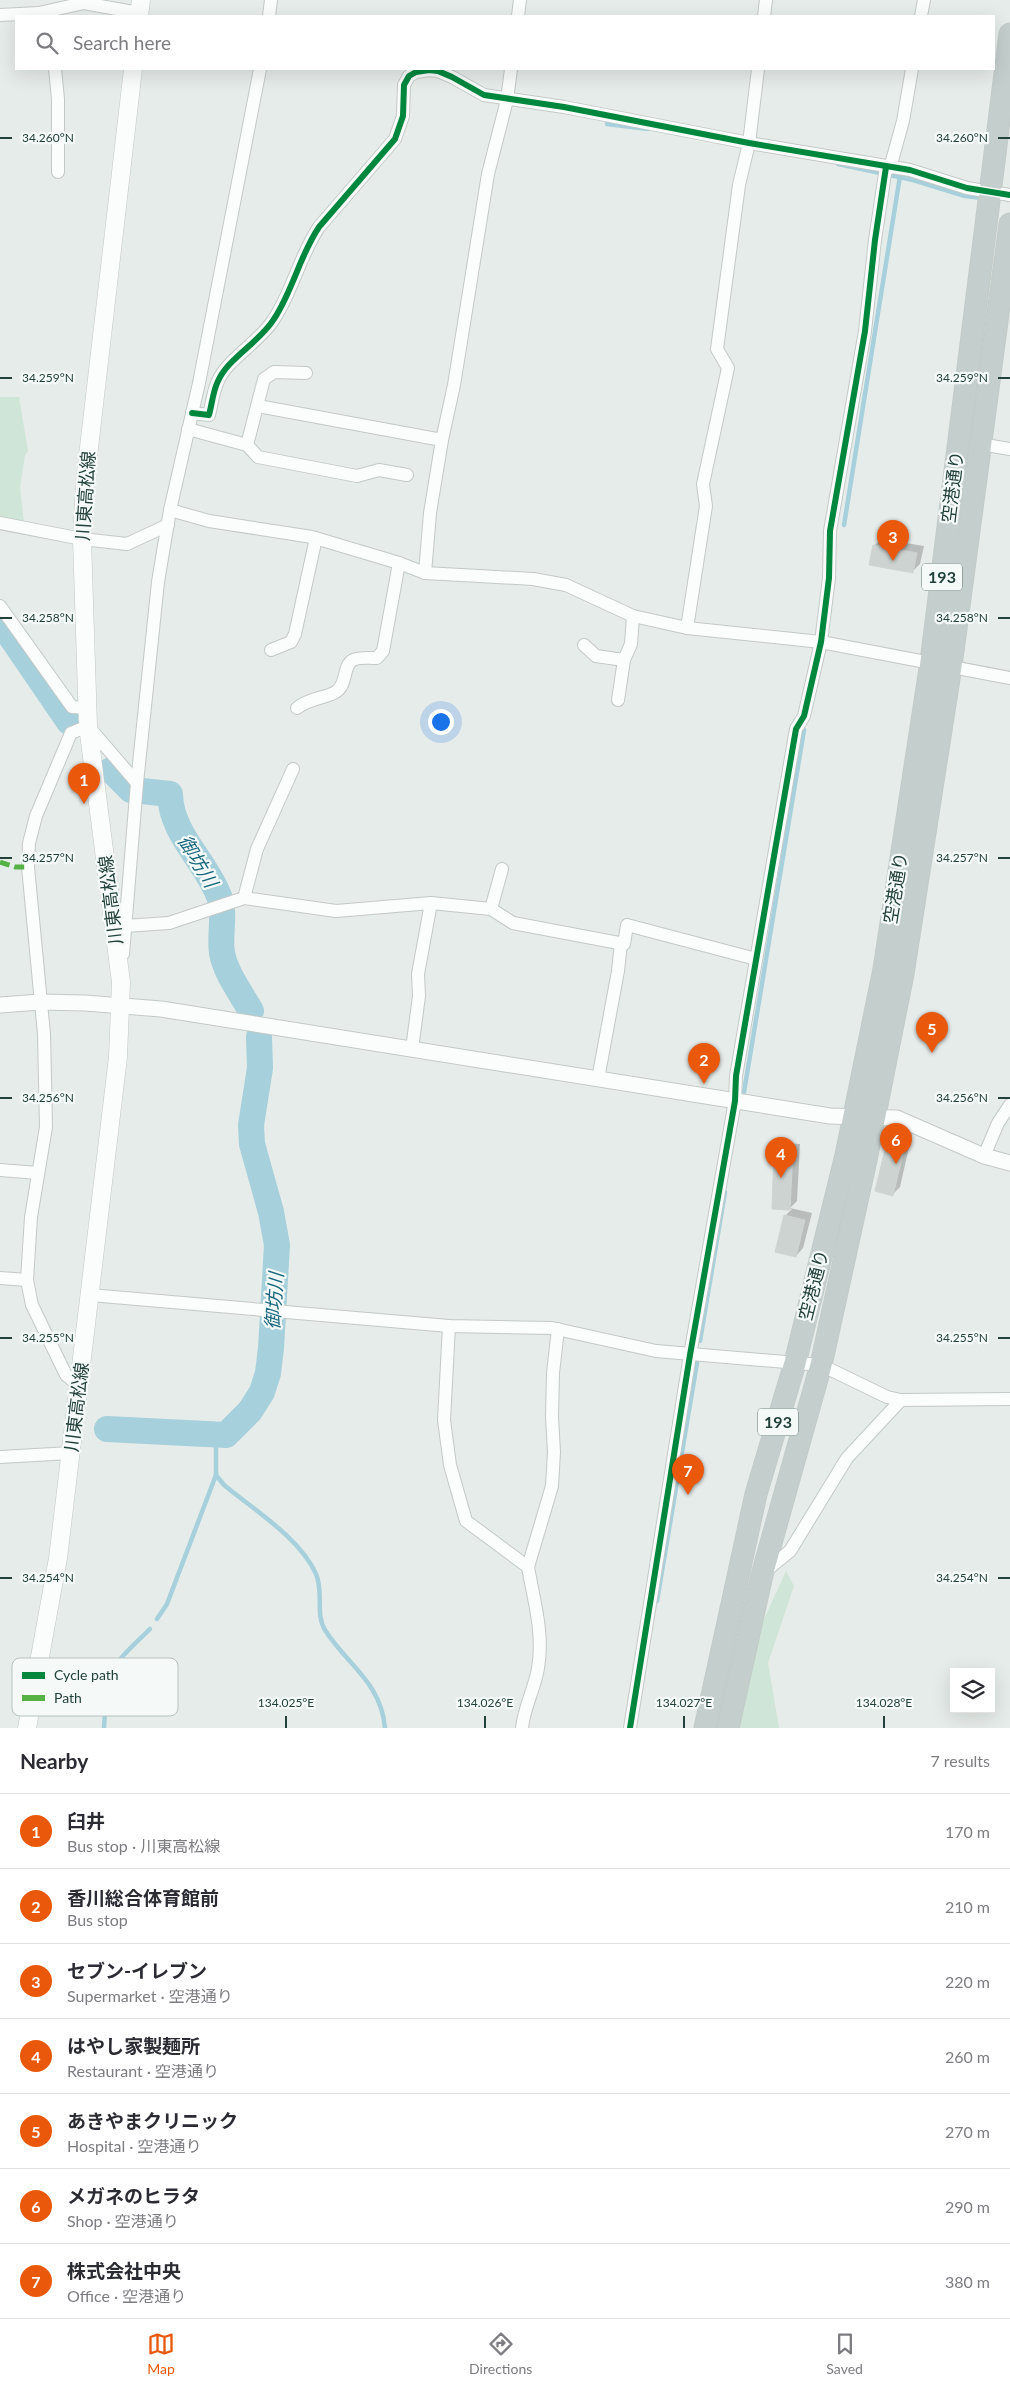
<!DOCTYPE html>
<html lang="en">
<head>
<meta charset="utf-8">
<style>
	:root { --surface:#fff; --page:#f7f7f7; --text:#2b2b33; --muted:#7c7c81; --line:#e1e1e2; --accent:#ea580c }
	body { margin:0; font-family:Lato,"Noto Sans JP",sans-serif; background:var(--page); color:var(--text) }
	.controls { position:absolute; right:15px; bottom:15px; display:grid; overflow:hidden; border-radius:0px; box-shadow:0 5px 20px #0002 }
	.controls button { width:45px; height:45px; display:grid; place-items:center; padding:0; border:0; border-bottom:1px solid var(--line); background:var(--surface); color:var(--text); font:25px sans-serif }
	.you { position:absolute; left:440px; top:721px; width:18px; height:18px; margin:-12px; border:4px solid #fff; border-radius:50%; background:#1a73e8; box-shadow:0 0 0 8px #1a73e833 }
	.badge { display:grid; place-items:center; width:32px; height:32px; border-radius:50%; background:var(--accent); color:#fff; font-size:16px; font-weight:700 }
	.pin { position:absolute; translate:-50% -41px; filter:drop-shadow(0 1px 2px #0008) }
	.pin::after { content:''; position:absolute; top:26px; width:18px; height:15px; background:inherit; clip-path:polygon(0 0,100% 0,50% 100%) }
	.list { margin:0; padding:0; list-style:none }
	h2 { display:flex; justify-content:space-between; align-items:center; height:65px; margin:0; padding:0 20px; font-size:21px }
	h2 small { font-size:16px; font-weight:400; color:var(--muted) }
	.list li { display:grid; grid-template-columns:32px 1fr auto; gap:15px; align-items:center; box-sizing:border-box; height:75px; padding:0 20px; border-top:1px solid var(--line) }
	.list b { display:block; font-size:19px; white-space:nowrap }
	.list p { margin:0; font-size:16px; white-space:nowrap; color:var(--muted) }
	.list em { font-size:16px; font-style:normal; color:var(--muted) }
	.icon { flex:none; width:28px; height:28px; fill:none; stroke:currentColor; stroke-width:2; stroke-linecap:round; stroke-linejoin:round }
	.map { position:relative; flex:none; width:1010px; height:1728px; overflow:hidden }
	.search { position:absolute; background:var(--surface); box-shadow:0 5px 20px #0002; left:15px; right:15px; top:15px; height:55px; display:flex; align-items:center; gap:12px; box-sizing:border-box; padding:0 18px; border-radius:0px; color:var(--muted); font-size:19px }
	.sheet { height:590px; background:var(--surface) }
	nav { display:flex; justify-content:space-around; align-items:center; box-sizing:border-box; height:70px; border-top:1px solid var(--line); background:var(--surface); font-size:14px; color:var(--muted) }
	nav a { display:grid; justify-items:center; gap:2px }
	nav .on { color:var(--accent) }
	.map>svg:first-child { display:block }
</style>
</head>
<body>
<div class="map">
<svg width="1010" height="1728" viewBox="0 0 1010 1728">
	<rect width="100%" height="100%" fill="#e6ece9"/>
	<g fill="#cfe5d7">
		<polygon points="0,397 19,397 28,451 25,455 20,487 24,523 0,520"/>
		<polygon points="786,1571 794,1586 768,1663 779,1728 736,1728 750,1650"/>
	</g>
	<g fill="#0003">
		<polygon points="881,539 924,546 920,564 913,571 874,546"/>
		<polygon points="896,1130 912,1134 900,1187 893,1194 889,1138"/>
		<polygon points="783,1143 800,1144 797,1201 790,1208 812,1213 803,1248 796,1256 785,1216 792,1209 774,1208 776,1150"/>
	</g>
	<g fill="none" stroke-linecap="round" stroke-linejoin="round">
		<g stroke="#a6d0db" stroke-width="4.5">
			<polyline points="607,124 648,129"/>
			<polyline points="838,164 913,180 965,196 983,198"/>
			<polyline points="844,525 900,176"/>
			<polyline points="744,1092 804,730"/>
			<polyline points="700,1341 725,1192"/>
			<path d="M219 1434 216 1445V1475L224 1485C254 1510 300 1538 316 1574 324 1592 315 1614 325 1630 347 1665 381 1682 385 1728"/>
			<polyline points="657,1601 698,1357"/>
			<polyline points="157,1619 167,1604 216,1475"/>
			<path d="M107 1682C114 1661 134 1645 150 1629"/>
			<polyline points="104,1728 106,1694"/>
		</g>
		<g stroke="#a6d0db" stroke-width="26">
			<polyline points="0,621 69,722"/>
			<polyline points="111,770 131,790"/>
			<path d="M142 791 170 794C171 834 205 860 219 896 226 915 219 934 222 953 226 974 241 993 251 1011"/>
			<polyline points="107,1429 226,1435 250,1411 262,1392 268,1373 271,1348 277,1245 271,1212 252,1144 251,1125 260,1068 259,1037"/>
		</g>
	</g>
	<g fill="#cdd3d1" stroke="#cfd5d2">
		<polygon points="873,545 917,553 913,573 869,565"/>
		<polygon points="888,1137 906,1141 893,1196 875,1191"/>
		<polygon points="774,1150 793,1150 790,1210 772,1209"/>
		<polygon points="784,1215 805,1220 796,1257 775,1252"/>
	</g>
	<g fill="none" stroke-linecap="round" stroke-linejoin="round">
		<g stroke="#c3c9c7" stroke-width="14">
			<g id="minor">
				<polyline points="0,15 39,13 84,3 139,13"/>
				<polyline points="269,16 271,0"/>
				<polyline points="518,16 520,0"/>
				<polyline points="764,16 766,0"/>
				<polyline points="921,16 924,0"/>
				<polyline points="55,69 58,99 58,172"/>
				<polyline points="890,168 903,121 912,69"/>
				<polyline points="258,406 442,440"/>
				<path d="M192 413 209 415C212 404 213 391 218 381 228 358 260 342 274 319 293 290 300 255 319 227L395 139 403 116 404 85 409 76 416 72 429 70 438 71 452 77 484 95 564 107 749 143 910 170 967 188 1010 195"/>
				<polyline points="188,429 247,445 258,457 357,476 379,470 407,475"/>
				<polyline points="980,444 1010,449"/>
				<polyline points="247,445 264,379 274,372 306,373"/>
				<polyline points="170,510 209,521 312,537 399,563 425,573 533,579 566,585 633,616 687,628 821,642 1010,678"/>
				<polyline points="0,523 82,539 127,544 168,525"/>
				<polyline points="425,573 430,513 442,440 454,385 488,174 507,100 511,69"/>
				<polyline points="0,606 72,707 88,708"/>
				<polyline points="687,628 706,506 703,484 728,368 717,349 739,185 749,143 758,69"/>
				<polyline points="584,645 596,656 624,660"/>
				<polyline points="271,650 291,642 295,634 316,538"/>
				<polyline points="618,700 624,660 631,644 633,616"/>
				<path d="M297 708C310 697 329 698 337 691 347 684 343 665 353 660 359 657 370 658 377 658L383 651 399 563"/>
				<polyline points="244,898 257,849 293,769"/>
				<polyline points="491,909 502,869"/>
				<polyline points="125,926 169,923 244,898 336,911 431,903 491,909 513,923 624,944 627,925 756,959"/>
				<polyline points="123,954 137,783 158,582 170,510 199,383 260,69"/>
				<polyline points="412,1049 419,996 418,974 431,903"/>
				<polyline points="598,1079 618,971 621,943"/>
				<polyline points="984,1156 998,1123 1010,1105"/>
				<polyline points="0,1170 38,1173"/>
				<polyline points="0,1278 27,1280"/>
				<polyline points="90,1295 449,1326 552,1328 656,1351 821,1365 887,1397 901,1400 1010,1399"/>
				<path d="M449 1326 444 1420 450 1465 466 1521 528 1567C534 1601 544 1634 538 1668 535 1688 524 1707 522 1728"/>
				<polyline points="79,1386 66,1375 32,1305 27,1280 31,1217 46,1127 44,1034 28,867 29,843 36,816 71,733 88,726 137,783"/>
				<polyline points="0,1457 71,1453"/>
				<polyline points="528,1567 552,1486 554,1452 552,1417 553,1373 558,1329"/>
				<polyline points="763,1573 790,1551 847,1458 901,1400"/>
				<polyline points="630,1728 690,1355 735,1101 736,1076 796,729 804,716 821,642 829,578 830,531 865,331 875,240 886,167"/>
			</g>
		</g>
		<g stroke="#c3c9c7" stroke-width="17">
			<polyline id="tertiary" points="0,1005 40,1002 85,1003 161,1009 830,1116 897,1118 984,1156 1010,1163"/>
		</g>
		<g stroke="#c2c9c7" stroke-width="19">
			<g id="secondary">
				<polyline points="139,16 141,0"/>
				<polyline points="27,1728 58,1558 118,1057 121,982 88,726 82,539 85,482 133,69"/>
			</g>
		</g>
		<g stroke="#c2cbc8" stroke-width="23">
			<g id="trunk">
				<polyline points="705,1728 756,1494 795,1363 846,1155 884,969 931,662 1010,34"/>
				<polyline points="728,1728 762,1575 821,1365 866,1160 903,974 951,666 1010,224"/>
			</g>
		</g>
		<use href="#minor" stroke="#fbfcfc" stroke-width="12"/>
		<use href="#tertiary" stroke="#fbfcfc" stroke-width="15"/>
		<use href="#secondary" stroke="#fbfcfc" stroke-width="18"/>
		<use href="#trunk" stroke="#c4cecc" stroke-width="21"/>
		<polyline stroke="#55b346" stroke-width="5" stroke-dasharray="10 5" stroke-linecap="butt" points="0,862 15,867 28,867"/>
		<g stroke="#f5faf8" stroke-width="9">
			<g id="cycleway">
				<path d="M192 413 209 415C212 404 213 391 218 381 228 358 260 342 274 319 293 290 300 255 319 227L395 139 403 116 404 85 409 76 416 72 429 70 438 71 452 77 484 95 564 107 749 143 910 170 967 188 1010 195"/>
				<polyline points="630,1728 690,1355 735,1101 736,1076 796,729 804,716 821,642 829,578 830,531 865,331 875,240 886,167"/>
			</g>
		</g>
		<use href="#cycleway" stroke="#00873e" stroke-width="6"/>
	</g>
	<path fill="none" stroke="#22413b" stroke-width="2" d="M0 138H12M998 138H1010M0 378H12M998 378H1010M0 618H12M998 618H1010M0 858H12M998 858H1010M0 1098H12M998 1098H1010M0 1338H12M998 1338H1010M0 1578H12M998 1578H1010M286 1716V1728M485 1716V1728M684 1716V1728M884 1716V1728"/>
	<g text-anchor="middle" stroke-width="4.5" stroke-linejoin="round" paint-order="stroke">
		<g fill="#f5faf8" stroke="#617874" stroke-width="1">
			<rect x="922" y="563.5" width="40" height="27" rx="4"/>
			<rect x="758" y="1408.5" width="40" height="27" rx="4"/>
		</g>
		<g font-size="16" font-weight="bold" fill="#22413b">
			<text x="942" y="583">193</text>
			<text x="778" y="1428">193</text>
		</g>
		<g font-size="18" fill="#22413b" stroke="#f5faf8">
			<text transform="translate(953 487) rotate(-83)" y="6">空港通り</text>
			<text transform="translate(86 496) rotate(-86)" y="6">川東高松線</text>
			<text transform="translate(896 888) rotate(-81)" y="6">空港通り</text>
			<text transform="translate(111 900) rotate(-97)" y="6">川東高松線</text>
			<text transform="translate(814 1285) rotate(-76)" y="6">空港通り</text>
			<text transform="translate(77 1407) rotate(-83)" y="6">川東高松線</text>
		</g>
		<g font-size="19" font-style="italic" fill="#1a687f" stroke="#f5faf8">
			<text transform="translate(198 861) rotate(59)" y="7">御坊川</text>
			<text transform="translate(274 1301) rotate(-86)" y="7">御坊川</text>
		</g>
	</g>
	<rect x="12" y="1658" width="166" height="58" rx="8" fill="#f5faf8" stroke="#b6c2bf" stroke-width="1"/>
	<rect x="22" y="1672" width="23" height="7" fill="#00873e"/>
	<rect x="22" y="1695" width="23" height="6" fill="#55b346"/>
	<g font-size="14" fill="#22413b">
		<text x="54" y="1680">Cycle path</text>
		<text x="54" y="1703">Path</text>
	</g>
	<g font-size="12" text-anchor="middle" fill="#22413b" stroke="#f5faf8" stroke-width="4.5" stroke-linejoin="round" paint-order="stroke">
		<text x="48" y="142">34.260°N</text>
		<text x="962" y="142">34.260°N</text>
		<text x="48" y="382">34.259°N</text>
		<text x="962" y="382">34.259°N</text>
		<text x="48" y="622">34.258°N</text>
		<text x="962" y="622">34.258°N</text>
		<text x="48" y="862">34.257°N</text>
		<text x="962" y="862">34.257°N</text>
		<text x="48" y="1102">34.256°N</text>
		<text x="962" y="1102">34.256°N</text>
		<text x="48" y="1342">34.255°N</text>
		<text x="962" y="1342">34.255°N</text>
		<text x="48" y="1582">34.254°N</text>
		<text x="962" y="1582">34.254°N</text>
		<text x="286" y="1707">134.025°E</text>
		<text x="485" y="1707">134.026°E</text>
		<text x="684" y="1707">134.027°E</text>
		<text x="884" y="1707">134.028°E</text>
	</g>
</svg>
<div class="controls">
<button><svg class="icon" aria-label="layers" viewBox="0 0 24 24"><path d="M12 4l9 5-9 5-9-5zM3 14l9 5 9-5"/></svg></button>
</div>
<div class="you"></div>
<div class="pin badge" style="left:84px;top:804px">1</div>
<div class="pin badge" style="left:704px;top:1084px">2</div>
<div class="pin badge" style="left:893px;top:561px">3</div>
<div class="pin badge" style="left:781px;top:1178px">4</div>
<div class="pin badge" style="left:932px;top:1053px">5</div>
<div class="pin badge" style="left:896px;top:1164px">6</div>
<div class="pin badge" style="left:688px;top:1495px">7</div>
<div class="search"><svg class="icon" aria-label="search" viewBox="0 0 24 24"><circle cx="10" cy="10" r="6"/><path d="M15 15l6 6"/></svg>Search here</div>
</div>
<section class="sheet">
<h2>Nearby<small>7 results</small></h2>
<ul class="list">
<li><span class="badge">1</span><div><b>臼井</b><p>Bus stop · 川東高松線</p></div><em>170 m</em></li>
<li><span class="badge">2</span><div><b>香川総合体育館前</b><p>Bus stop</p></div><em>210 m</em></li>
<li><span class="badge">3</span><div><b>セブン-イレブン</b><p>Supermarket · 空港通り</p></div><em>220 m</em></li>
<li><span class="badge">4</span><div><b>はやし家製麺所</b><p>Restaurant · 空港通り</p></div><em>260 m</em></li>
<li><span class="badge">5</span><div><b>あきやまクリニック</b><p>Hospital · 空港通り</p></div><em>270 m</em></li>
<li><span class="badge">6</span><div><b>メガネのヒラタ</b><p>Shop · 空港通り</p></div><em>290 m</em></li>
<li><span class="badge">7</span><div><b>株式会社中央</b><p>Office · 空港通り</p></div><em>380 m</em></li>
</ul>
</section>
<nav>
<a class="on"><svg class="icon" aria-label="map" viewBox="0 0 24 24"><path d="M3 6l6-2 6 2 6-2v14l-6 2-6-2-6 2zM9 4v14M15 6v14"/></svg>Map</a>
<a><svg class="icon" aria-label="directions" viewBox="0 0 24 24"><path d="M12 3l9 9-9 9-9-9zM9 14v-3h6M13 9l2 2-2 2"/></svg>Directions</a>
<a><svg class="icon" aria-label="saved" viewBox="0 0 24 24"><path d="M7 4h10v16l-5-4-5 4z"/></svg>Saved</a>
</nav>
</body>
</html>
